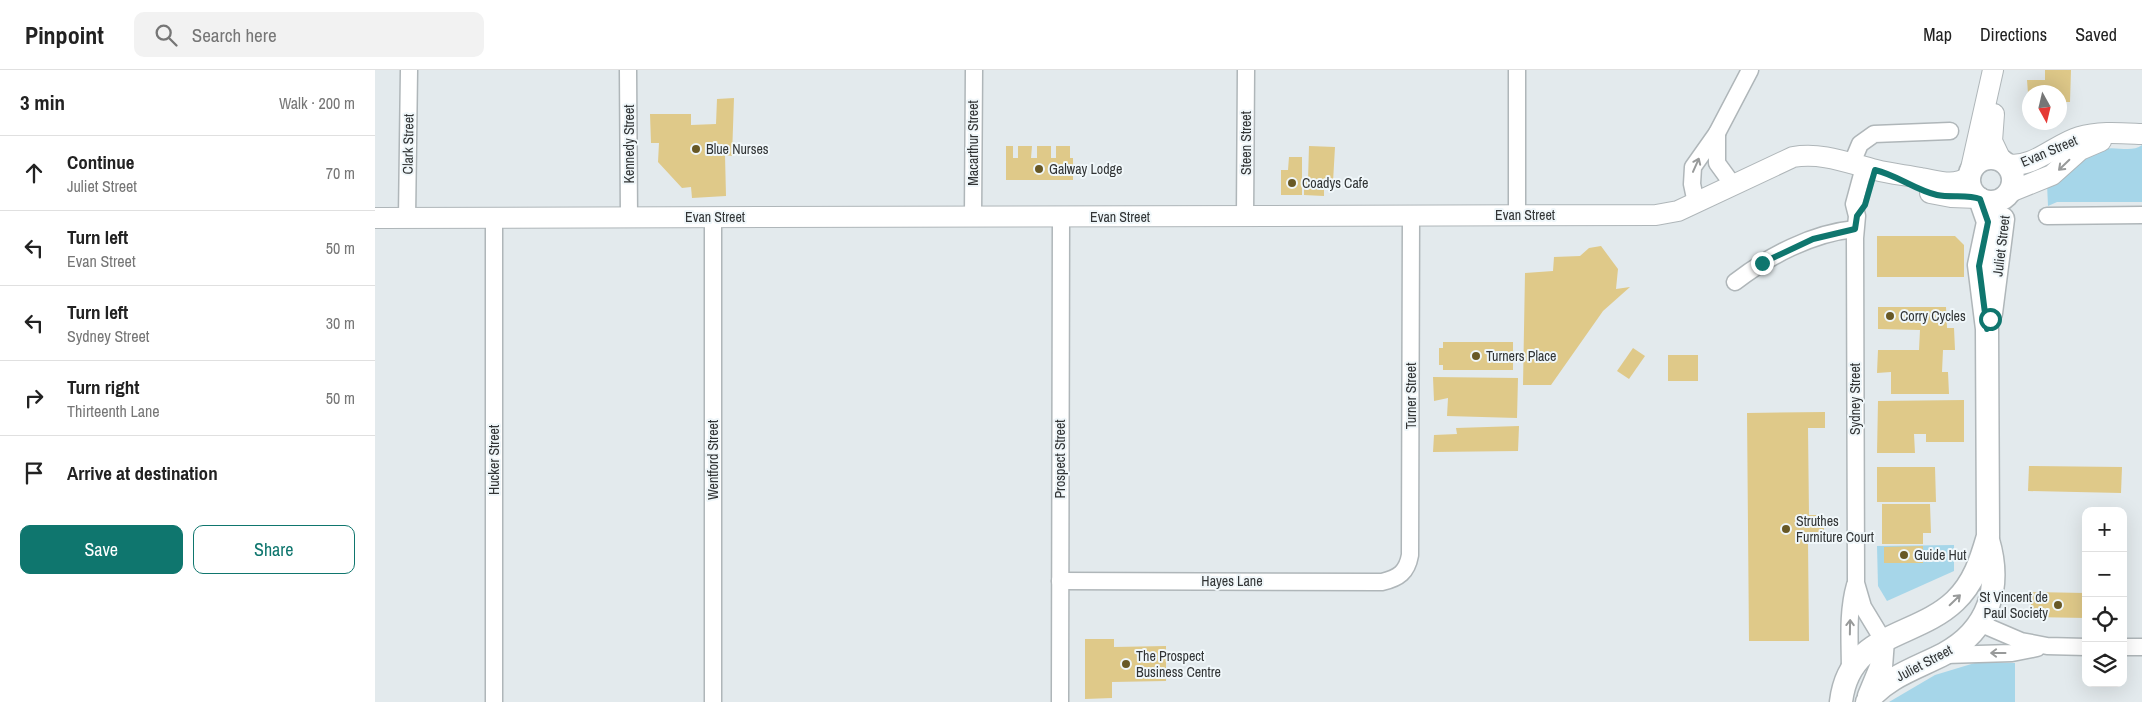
<!DOCTYPE html>
<html lang="en">
<head>
<meta charset="utf-8">
<style>
	:root { --surface:#fff; --page:#f2f2f2; --text:#222; --muted:#767676; --line:#e0e0e0; --accent:#0f766e }
	body { margin:0; font-family:"Archivo Narrow",sans-serif; background:var(--page); color:var(--text) }
	.controls { position:absolute; right:15px; bottom:15px; display:grid; overflow:hidden; border-radius:10px; box-shadow:0 5px 20px #0002 }
	.controls button { width:45px; height:45px; display:grid; place-items:center; padding:0; border:0; border-bottom:1px solid var(--line); background:var(--surface); color:var(--text); font:25px sans-serif }
	.compass { position:absolute; left:1647px; top:15px; width:45px; height:45px; border-radius:50%; background:var(--surface); box-shadow:0 5px 20px #0002; rotate:172deg }
	.stop { position:absolute; width:15px; height:15px; margin:-11px; border:4px solid #0f766e; border-radius:50%; background:#fff }
	.stop.end { background:#0f766e; border-color:#fff; box-shadow:0 1px 5px #0008 }
	.list { margin:0; padding:0; list-style:none }
	h2 { display:flex; justify-content:space-between; align-items:center; height:65px; margin:0; padding:0 20px; font-size:21px }
	h2 small { font-size:16px; font-weight:400; color:var(--muted) }
	.list li { display:grid; grid-template-columns:32px 1fr auto; gap:15px; align-items:center; box-sizing:border-box; height:75px; padding:0 20px; border-top:1px solid var(--line) }
	.list b { display:block; font-size:19px; white-space:nowrap }
	.list p { margin:0; font-size:16px; white-space:nowrap; color:var(--muted) }
	.list em { font-size:16px; font-style:normal; color:var(--muted) }
	.actions { display:flex; gap:10px; padding:15px 20px }
	.actions a { flex:1; padding:11px 0; border:1px solid var(--accent); border-radius:10px; text-align:center; font-size:18px; color:var(--accent) }
	.actions .main { background:var(--accent); color:#fff }
	.icon { flex:none; width:28px; height:28px; fill:none; stroke:currentColor; stroke-width:2; stroke-linecap:round; stroke-linejoin:round }
	.map { position:relative; flex:none; width:1767px; height:632px; overflow:hidden }
	header { display:flex; align-items:center; gap:30px; box-sizing:border-box; height:70px; padding:0 25px; background:var(--surface); border-bottom:1px solid var(--line) }
	header strong { font-size:24px }
	nav { display:flex; gap:28px; margin-inline-start:auto; font-size:18px }
	.search { width:350px; height:45px; background:var(--page); display:flex; align-items:center; gap:12px; box-sizing:border-box; padding:0 18px; border-radius:10px; color:var(--muted); font-size:19px }
	main { display:flex }
	aside { flex:1; background:var(--surface) }
	.map>svg:first-child { display:block }
</style>
</head>
<body>
<header>
<strong>Pinpoint</strong>
<div class="search"><svg class="icon" aria-label="search" viewBox="0 0 24 24"><circle cx="10" cy="10" r="6"/><path d="M15 15l6 6"/></svg>Search here</div>
<nav><a>Map</a><a>Directions</a><a>Saved</a></nav>
</header>
<main>
<aside>
<h2>3 min<small>Walk · 200 m</small></h2>
<ul class="list">
<li><svg class="icon" aria-label="ahead" viewBox="0 0 24 24"><path d="M12 20V5M6 11l6-6 6 6"/></svg><div><b>Continue</b><p>Juliet Street</p></div><em>70 m</em></li>
<li><svg class="icon" aria-label="left" viewBox="0 0 24 24"><path d="M17 20v-9H6M10 6l-5 5 5 5"/></svg><div><b>Turn left</b><p>Evan Street</p></div><em>50 m</em></li>
<li><svg class="icon" aria-label="left" viewBox="0 0 24 24"><path d="M17 20v-9H6M10 6l-5 5 5 5"/></svg><div><b>Turn left</b><p>Sydney Street</p></div><em>30 m</em></li>
<li><svg class="icon" aria-label="right" viewBox="0 0 24 24"><path d="M7 20v-9h11M14 6l5 5-5 5"/></svg><div><b>Turn right</b><p>Thirteenth Lane</p></div><em>50 m</em></li>
<li><svg class="icon" aria-label="arrive" viewBox="0 0 24 24"><path d="M6 21V4h12l-3 4 3 4H6"/></svg><div><b>Arrive at destination</b></div></li>
</ul>
<div class="actions"><a class="main">Save</a><a>Share</a></div>
</aside>
<div class="map">
<svg width="1767" height="632" viewBox="0 0 1767 632">
	<rect width="100%" height="100%" fill="#e3eaed"/>
	<g fill="#a6d6e9">
		<path d="M1767 75V132H1682L1673 136 1672 114C1689 101 1707 85 1729 79 1741 76 1757 83 1767 75Z"/>
		<polygon points="1579,475 1579,501 1512,531 1503,516 1502,476"/>
		<polygon points="1603,592 1640,593 1640,632 1514,632 1560,605"/>
	</g>
	<g fill="#dfc989">
		<polygon points="1670,0 1696,0 1695,32 1684,32 1684,22 1654,22 1654,25 1653,23 1652,10 1670,10"/>
		<polygon points="359,28 357,86 350,85 351,126 317,128 316,117 307,118 283,92 284,73 276,73 275,44 316,44 316,55 341,54 342,29"/>
		<polygon points="631,76 638,76 638,88 643,88 643,76 657,76 656,88 662,88 662,76 676,76 676,88 681,88 681,76 695,76 695,88 698,88 698,110 631,110"/>
		<polygon points="934,76 960,77 958,112 949,112 949,126 929,125 929,110 933,110"/>
		<polygon points="914,87 927,87 927,125 906,125 906,100 913,100"/>
		<polygon points="1502,166 1580,166 1589,175 1589,207 1502,207"/>
		<polygon points="1226,176 1243,199 1241,219 1255,217 1228,241 1176,315 1148,315 1150,203 1178,201 1179,187 1205,186 1214,178"/>
		<polygon points="1503,237 1571,237 1572,258 1579,258 1580,280 1568,280 1567,302 1573,302 1574,324 1516,324 1516,302 1502,303 1503,280 1544,280 1545,260 1503,259"/>
		<polygon points="1068,272 1138,272 1138,300 1068,300 1068,295 1064,295 1064,278 1068,278"/>
		<polygon points="1258,278 1270,286 1254,309 1242,301"/>
		<rect x="1293" y="285" width="30" height="26"/>
		<polygon points="1058,307 1143,308 1142,348 1072,346 1073,328 1059,331"/>
		<polygon points="1589,330 1589,372 1551,372 1551,364 1539,364 1540,383 1502,383 1503,331"/>
		<polygon points="1450,342 1450,358 1433,358 1434,445 1449,445 1449,472 1433,472 1434,571 1374,571 1372,343"/>
		<polygon points="1144,356 1143,381 1058,382 1059,365 1082,364 1081,358"/>
		<polygon points="1654,396 1747,397 1746,423 1653,421"/>
		<polygon points="1502,397 1560,397 1561,432 1502,432"/>
		<polygon points="1507,434 1555,434 1556,463 1548,463 1548,474 1507,474"/>
		<polygon points="1548,476 1548,493 1509,493 1509,477"/>
		<polygon points="1656,522 1711,523 1711,548 1656,547"/>
		<polygon points="710,569 739,569 739,577 791,576 791,611 737,612 737,628 710,629"/>
	</g>
	<g fill="none" stroke-linecap="round" stroke-linejoin="round">
		<g stroke="#afb6b9" stroke-width="19">
			<g id="minor">
				<polyline points="253,0 254,147"/>
				<polyline points="1142,0 1142,146"/>
				<polyline points="1342,63 1342,93 1358,115"/>
				<polyline points="1477,93 1485,74 1499,64 1575,61"/>
				<polyline points="1489,97 1479,134 1482,146 1480,168 1481,513 1488,537 1508,570"/>
				<polyline points="1321,133 1317,114 1318,97 1342,63 1375,0"/>
				<polyline points="598,146 599,0"/>
				<polyline points="870,146 871,0"/>
				<polyline points="1672,146 1767,145"/>
				<polyline points="338,147 338,632"/>
				<polyline points="32,148 34,0"/>
				<path d="M1360 212C1394 186 1437 163 1480 159"/>
				<path d="M685 511 1007 512C1024 508 1032 502 1035 485L1036 146"/>
				<polyline points="1604,553 1646,571 1672,576 1711,577"/>
				<polyline points="1748,577 1767,577"/>
				<polyline points="1570,585 1637,583 1662,578"/>
				<path d="M1475 602C1475 573 1472 543 1480 515"/>
				<polyline points="119,632 119,147"/>
				<polyline points="685,632 686,147"/>
			</g>
		</g>
		<g stroke="#afb6b9" stroke-width="22">
			<g id="tertiary">
				<polyline points="1619,44 1617,71 1626,90"/>
				<path d="M1632 94C1658 99 1680 74 1704 67 1724 61 1746 63 1767 64"/>
				<polyline points="1595,103 1618,0"/>
				<polyline points="1635,122 1677,105 1705,80 1726,71"/>
				<polyline points="1555,123 1576,127 1603,128"/>
				<path d="M0 148 1281 145 1303 141 1418 87C1447 82 1473 93 1501 100 1516 104 1531 105 1546 108 1564 111 1577 117 1594 107"/>
			</g>
		</g>
		<g stroke="#afb6b9" stroke-width="25">
			<g id="secondary">
				<circle cx="1616" cy="110" r="22"/>
				<polyline points="1616,243 1628,149"/>
				<polyline points="1494,626 1506,597 1508,570"/>
				<path d="M1466 632C1474 562 1540 569 1580 531 1599 513 1606 490 1613 466L1612 259 1604 195 1613 152 1605 129"/>
				<path d="M1492 632C1511 607 1542 598 1569 584 1614 560 1627 517 1613 470"/>
			</g>
		</g>
		<use href="#minor" stroke="#fff" stroke-width="16"/>
		<use href="#tertiary" stroke="#fff" stroke-width="20"/>
		<use href="#secondary" stroke="#fff" stroke-width="22"/>
	</g>
	<defs><path id="oneway-shaft" d="M-6 0H5M1.5-3L5.5 0L1.5 3" fill="none" stroke-width="1.6" stroke-linecap="round" stroke-linejoin="round" transform="scale(1.25)"/></defs>
	<g stroke="#989a9a">
		<use href="#oneway-shaft" transform="translate(1321 95) rotate(-66)"/>
		<use href="#oneway-shaft" transform="translate(1689 95) rotate(136)"/>
		<use href="#oneway-shaft" transform="translate(1580 530) rotate(-44)"/>
		<use href="#oneway-shaft" transform="translate(1475 557) rotate(-89)"/>
		<use href="#oneway-shaft" transform="translate(1623 583) rotate(180)"/>
	</g>
	<g fill="none" stroke-linecap="round" stroke-linejoin="round">
		<path stroke="#0f766e" stroke-width="6" d="M1387 193 1438 169 1480 159 1482 146 1490 135 1500 100C1522 105 1540 120 1562 125 1576 128 1593 124 1605 129L1613 152 1604 196 1612 259 1615 249"/>
	</g>
	<g fill="#685825" stroke="#f0f7fa" stroke-width="2">
		<circle cx="321" cy="79" r="5"/>
		<circle cx="664" cy="99" r="5"/>
		<circle cx="917" cy="113" r="5"/>
		<circle cx="1515" cy="246" r="5"/>
		<circle cx="1101" cy="286" r="5"/>
		<circle cx="1411" cy="459" r="5"/>
		<circle cx="1529" cy="485" r="5"/>
		<circle cx="1683" cy="535" r="5"/>
		<circle cx="751" cy="594" r="5"/>
	</g>
	<g text-anchor="middle" stroke-width="4" stroke-linejoin="round" paint-order="stroke">
		<g font-size="14" fill="#313435" stroke="#f0f7fa">
			<text transform="translate(598 73) rotate(-90)" y="5">Macarthur Street</text>
			<text transform="translate(871 73) rotate(-90)" y="5">Steen Street</text>
			<text transform="translate(33 74) rotate(-89)" y="5">Clark Street</text>
			<text transform="translate(254 74) rotate(-90)" y="5">Kennedy Street</text>
			<text transform="translate(1674 81) rotate(-23)" y="5">Evan Street</text>
			<text x="1150" y="150">Evan Street</text>
			<text x="340" y="152">Evan Street</text>
			<text x="745" y="152">Evan Street</text>
			<text transform="translate(1626 176) rotate(-83)" y="5">Juliet Street</text>
			<text transform="translate(1036 326) rotate(-90)" y="5">Turner Street</text>
			<text transform="translate(1480 329) rotate(-90)" y="5">Sydney Street</text>
			<text transform="translate(685 389) rotate(-90)" y="5">Prospect Street</text>
			<text transform="translate(119 390) rotate(-90)" y="5">Hucker Street</text>
			<text transform="translate(338 390) rotate(-90)" y="5">Wentford Street</text>
			<text x="857" y="516">Hayes Lane</text>
			<text transform="translate(1549 593) rotate(-28)" y="5">Juliet Street</text>
		</g>
		<g font-size="14" fill="#313435" stroke="#f0f7fa" text-anchor="start">
			<text x="331" y="84">Blue Nurses</text>
			<text x="674" y="104">Galway Lodge</text>
			<text x="927" y="118">Coadys Cafe</text>
			<text x="1525" y="251">Corry Cycles</text>
			<text x="1111" y="291">Turners Place</text>
			<text x="1421" y="456">Struthes<tspan x="1421" dy="16">Furniture Court</tspan></text>
			<text x="1539" y="490">Guide Hut</text>
			<text x="1673" y="532" text-anchor="end">St Vincent de<tspan x="1673" dy="16">Paul Society</tspan></text>
			<text x="761" y="591">The Prospect<tspan x="761" dy="16">Business Centre</tspan></text>
		</g>
	</g>
</svg>
<div class="controls">
<button>+</button>
<button>−</button>
<button><svg class="icon" aria-label="locate" viewBox="0 0 24 24"><circle cx="12" cy="12" r="6"/><path d="M12 2v4M12 18v4M2 12h4M18 12h4"/></svg></button>
<button><svg class="icon" aria-label="layers" viewBox="0 0 24 24"><path d="M12 4l9 5-9 5-9-5zM3 14l9 5 9-5"/></svg></button>
</div>
<svg class="compass" viewBox="-18 -18 36 36"><path d="M0-13l5 13h-10z" fill="#e53935"/><path d="M0 13l5-13h-10z" fill="#767676"/></svg>
<div class="stop" style="left:1615px;top:249px"></div>
<div class="stop end" style="left:1387px;top:193px"></div>
</div>
</main>
</body>
</html>
